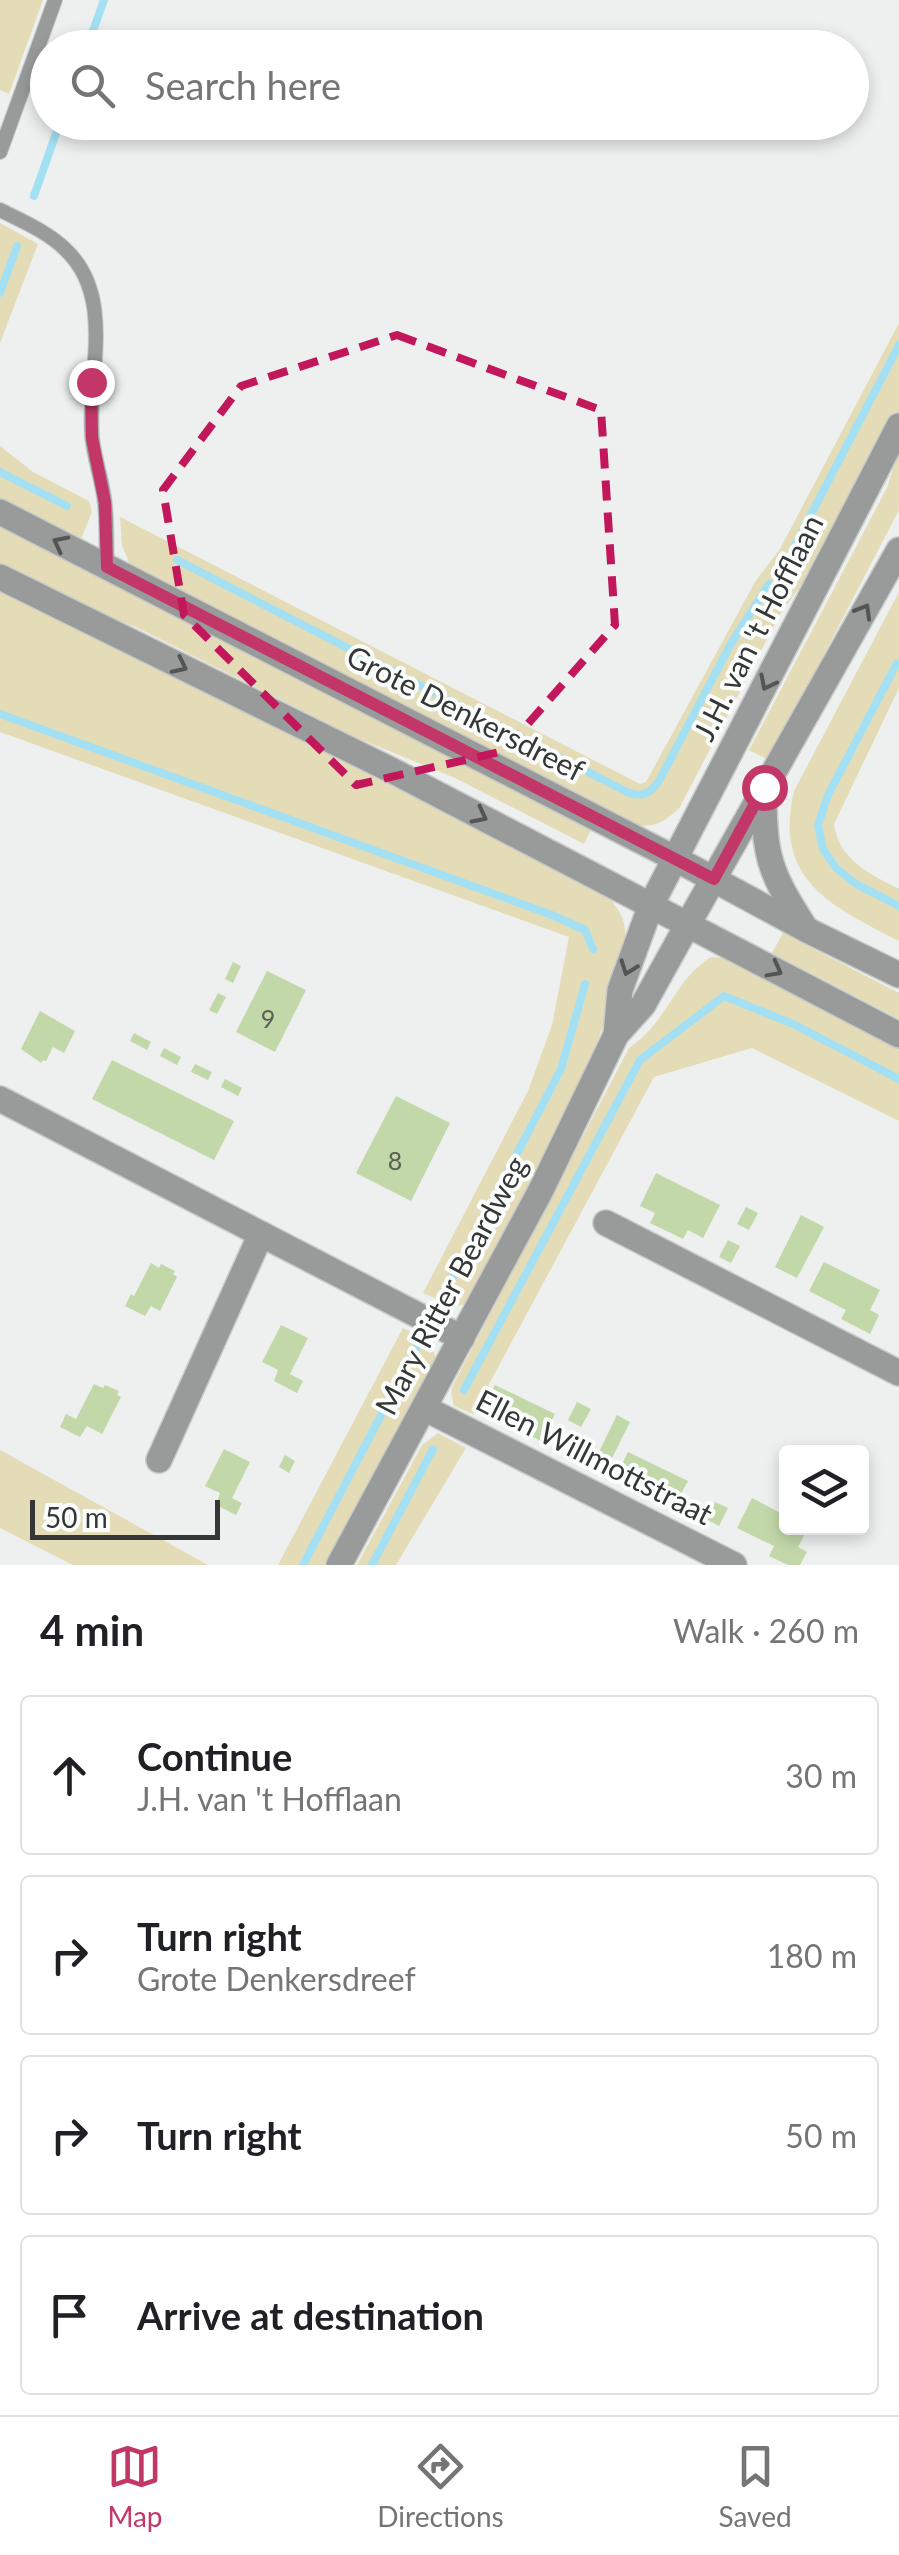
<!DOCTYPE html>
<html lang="en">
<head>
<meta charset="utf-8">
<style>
	:root { --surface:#fff; --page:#f2f2f2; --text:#202124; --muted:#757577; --line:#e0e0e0; --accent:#c33768 }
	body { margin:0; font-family:Lato,sans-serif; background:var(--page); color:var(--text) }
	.controls { position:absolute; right:30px; bottom:30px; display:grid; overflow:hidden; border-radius:10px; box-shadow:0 5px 15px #0003 }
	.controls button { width:90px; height:90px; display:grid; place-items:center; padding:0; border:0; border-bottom:2px solid var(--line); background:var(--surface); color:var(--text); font:50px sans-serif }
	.scale { position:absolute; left:30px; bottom:25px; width:190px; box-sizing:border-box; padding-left:10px; border:5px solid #353736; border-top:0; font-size:28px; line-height:35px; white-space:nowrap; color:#353736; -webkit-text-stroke:8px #fafdfb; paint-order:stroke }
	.stop { position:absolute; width:30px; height:30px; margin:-22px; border:8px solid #c33768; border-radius:50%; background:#fff }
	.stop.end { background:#c33768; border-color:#fff; box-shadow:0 2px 10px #0008 }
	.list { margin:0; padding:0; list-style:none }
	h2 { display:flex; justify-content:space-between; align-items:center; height:130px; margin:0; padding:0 40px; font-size:42px }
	h2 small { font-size:32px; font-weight:400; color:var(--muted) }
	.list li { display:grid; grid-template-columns:65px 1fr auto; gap:30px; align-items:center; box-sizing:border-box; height:160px; margin:0 20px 20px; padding:0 20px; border:2px solid var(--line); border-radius:10px }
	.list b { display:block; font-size:38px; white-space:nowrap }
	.list p { margin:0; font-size:32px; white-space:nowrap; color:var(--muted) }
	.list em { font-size:32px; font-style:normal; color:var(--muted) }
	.icon { flex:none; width:55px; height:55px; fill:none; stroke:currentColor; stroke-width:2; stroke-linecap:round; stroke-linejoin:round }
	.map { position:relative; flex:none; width:899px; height:1565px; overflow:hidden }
	.search { position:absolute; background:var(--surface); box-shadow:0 5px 15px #0003; left:30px; right:30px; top:30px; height:110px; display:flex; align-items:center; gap:25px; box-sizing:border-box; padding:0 35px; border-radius:55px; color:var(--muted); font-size:38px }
	.sheet { height:850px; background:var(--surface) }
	nav { display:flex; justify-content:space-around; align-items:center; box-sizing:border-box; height:140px; border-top:2px solid var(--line); background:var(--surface); font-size:28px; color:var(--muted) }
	nav a { display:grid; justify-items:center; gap:5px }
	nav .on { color:var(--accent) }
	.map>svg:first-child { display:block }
</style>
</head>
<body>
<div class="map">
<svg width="899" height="1565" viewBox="0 0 899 1565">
	<rect width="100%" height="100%" fill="#edf0ee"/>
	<g fill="#e4dcb7">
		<polygon points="0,0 43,0 9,94 0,90"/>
		<polygon points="0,223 38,244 0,343"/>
		<path d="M899 323V411L827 549 779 616 680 807C664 824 651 829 628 824L132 571 122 545 120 517 640 784 646 782 755 582 780 549Z"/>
		<polygon points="0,446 33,472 89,501 92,512 79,544 0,504"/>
		<polygon points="899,450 899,510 769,760 749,750 887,488"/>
		<polygon points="0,521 594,823 584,844 455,778 357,738 138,628 57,597 0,570"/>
		<path d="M0 586 601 890C612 900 623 913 625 928 627 945 621 965 617 981 587 1093 524 1194 471 1295L464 1304 455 1307 423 1293 528 1091 552 1025 569 937 0 732Z"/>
		<path d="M899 592V688L834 824C838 859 871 875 899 889V941C831 906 773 880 794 791Z"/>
		<polygon points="783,933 899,993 899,1019 772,953"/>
		<path d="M711 957 731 959 899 1047V1121L752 1048 654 1077 473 1414 454 1406 451 1392 453 1385 629 1048C669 1021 672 982 711 957Z"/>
		<path d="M403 1328C419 1336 437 1341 435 1363L331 1565H278Z"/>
		<polygon points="438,1433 466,1448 396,1565 357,1565 422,1445"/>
		<polygon points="0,1450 208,1565 73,1565 0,1528"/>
	</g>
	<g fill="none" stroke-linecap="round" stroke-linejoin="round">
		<g stroke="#a4e0f4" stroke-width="8">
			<polyline points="87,48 104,0"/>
			<polyline points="34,196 60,122"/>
			<polyline points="0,293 17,246"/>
			<polyline points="0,472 67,506"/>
			<polyline points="792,551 899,345"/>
			<path d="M177 560 629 793C645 797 650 793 659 781L729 647 769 584"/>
			<polyline points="897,663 828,795 818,825 823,849 836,868 856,884 899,906"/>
			<polyline points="0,714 552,915 585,930 593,949"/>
			<polyline points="444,1294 561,1069 585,984"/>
			<polyline points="464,1390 640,1060 724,996 793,1024 899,1079"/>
			<polyline points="303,1565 417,1346"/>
			<polyline points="372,1565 433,1449"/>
		</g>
	</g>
	<g fill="#c2d8a9">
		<polygon points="233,962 241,966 233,983 225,979"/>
		<polygon points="267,971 306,990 275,1052 236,1032"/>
		<polygon points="218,993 226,997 217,1014 209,1010"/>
		<polygon points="40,1011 75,1031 64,1053 53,1047 46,1061 43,1060 41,1063 21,1049"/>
		<polygon points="134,1033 151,1042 147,1050 130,1041"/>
		<polygon points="164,1048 181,1057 177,1065 160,1056"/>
		<polygon points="112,1060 234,1121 214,1160 92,1099"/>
		<polygon points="195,1064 212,1072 208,1080 191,1072"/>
		<polygon points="225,1079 242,1088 238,1096 221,1087"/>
		<polygon points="396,1096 450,1123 411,1201 356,1173"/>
		<polygon points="656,1173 720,1205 703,1238 688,1230 683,1239 650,1223 655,1213 640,1206"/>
		<polygon points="746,1207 758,1213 749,1230 737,1224"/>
		<polygon points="801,1215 824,1227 797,1278 775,1267"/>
		<polygon points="728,1240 740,1246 731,1263 719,1257"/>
		<polygon points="824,1262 880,1290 870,1310 879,1315 870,1334 841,1319 846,1310 809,1291"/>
		<polygon points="151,1263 159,1268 161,1264 175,1271 173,1274 177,1277 160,1311 151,1306 145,1316 125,1306 131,1294 134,1296"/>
		<polygon points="281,1325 308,1338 290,1374 303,1381 297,1393 274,1381 278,1370 262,1362"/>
		<polygon points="94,1384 103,1388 105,1385 119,1391 117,1395 121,1397 102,1434 87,1426 80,1437 60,1427 66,1414 76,1419"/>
		<polygon points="495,1385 555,1414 541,1441 482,1411"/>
		<polygon points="577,1402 591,1409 581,1427 568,1420"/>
		<polygon points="617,1415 630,1422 607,1468 594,1462"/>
		<polygon points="224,1449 250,1462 232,1498 242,1503 236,1515 216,1505 220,1493 205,1486"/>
		<polygon points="628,1452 688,1481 674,1507 615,1478"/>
		<polygon points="285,1455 295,1461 289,1473 279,1467"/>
		<polygon points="752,1498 786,1516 786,1528 808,1528 798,1547 807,1552 800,1565 788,1565 769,1556 774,1546 737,1528"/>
		<polygon points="715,1502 728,1508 719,1526 706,1519"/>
	</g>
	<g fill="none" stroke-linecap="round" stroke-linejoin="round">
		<g stroke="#c8cbc9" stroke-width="16">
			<g id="service">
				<polyline points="0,152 55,0"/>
				<path d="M0 210C22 221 48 232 66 250 116 298 87 375 92 436 94 459 103 482 105 505 107 525 106 546 107 567"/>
			</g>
		</g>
		<g stroke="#c8cbc9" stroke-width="28">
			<g id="minor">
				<polyline points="616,1035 620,990 651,905"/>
				<polyline points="0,1099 462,1338"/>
				<polyline points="606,1223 899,1373"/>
				<polyline points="424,1408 734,1565"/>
				<polyline points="159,1460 261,1234"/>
				<polyline points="339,1565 541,1190 616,1035 643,1005 688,924"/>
			</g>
		</g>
		<g stroke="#c8cbc9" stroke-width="28">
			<g id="tertiary">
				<polyline points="0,512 676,859 807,930 899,975"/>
				<polyline points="0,577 393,771 899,1035"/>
				<path d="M764 791C764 855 769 872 804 926"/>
				<polyline points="651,905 899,426"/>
				<polyline points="688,924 899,550"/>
			</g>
		</g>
		<use href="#service" stroke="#999b9b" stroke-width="14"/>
		<use href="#minor" stroke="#999b9b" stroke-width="25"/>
		<use href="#tertiary" stroke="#999b9b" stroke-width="25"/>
	</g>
	<defs><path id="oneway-chevron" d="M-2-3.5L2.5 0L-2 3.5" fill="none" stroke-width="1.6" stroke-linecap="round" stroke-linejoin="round" transform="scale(2.5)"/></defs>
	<g stroke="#535554">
		<use href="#oneway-chevron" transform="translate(60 543) rotate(-153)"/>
		<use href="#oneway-chevron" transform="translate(864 611) rotate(-60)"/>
		<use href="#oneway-chevron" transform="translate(180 666) rotate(26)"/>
		<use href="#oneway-chevron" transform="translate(767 683) rotate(117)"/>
		<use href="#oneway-chevron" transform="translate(480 816) rotate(27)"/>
		<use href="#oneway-chevron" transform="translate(628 968) rotate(110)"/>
		<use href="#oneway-chevron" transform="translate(775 970) rotate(28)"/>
	</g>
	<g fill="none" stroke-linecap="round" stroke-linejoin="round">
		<polyline stroke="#c33768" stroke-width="12" points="91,382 92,438 105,503 107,567 714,879 764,787"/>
	</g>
	<path fill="none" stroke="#c2185b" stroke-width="8" stroke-dasharray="20 12" stroke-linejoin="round" d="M397 335 601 410 615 625 504 751 356 785 184 615 163 490 241 386Z"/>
	<g text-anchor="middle" stroke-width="8" stroke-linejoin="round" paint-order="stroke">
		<g font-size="25" fill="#585f53">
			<text x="268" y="1028">9</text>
			<text x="395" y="1170">8</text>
		</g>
		<g font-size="30" fill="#353736" stroke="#fafdfb">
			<text transform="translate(759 628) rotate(-63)" y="10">J.H. van 't Hofflaan</text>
			<text transform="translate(465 714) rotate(27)" y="10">Grote Denkersdreef</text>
			<text transform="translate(452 1286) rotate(-62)" y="10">Mary Ritter Beardweg</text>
			<text transform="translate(594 1458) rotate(27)" y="10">Ellen Willmottstraat</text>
		</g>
	</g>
</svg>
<div class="controls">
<button><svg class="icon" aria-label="layers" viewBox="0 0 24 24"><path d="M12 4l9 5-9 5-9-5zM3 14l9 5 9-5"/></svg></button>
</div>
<div class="scale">50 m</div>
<div class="stop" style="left:764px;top:787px"></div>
<div class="stop end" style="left:91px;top:382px"></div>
<div class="search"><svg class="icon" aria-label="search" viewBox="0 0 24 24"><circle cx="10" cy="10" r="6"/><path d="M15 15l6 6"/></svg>Search here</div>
</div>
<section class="sheet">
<h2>4 min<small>Walk · 260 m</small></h2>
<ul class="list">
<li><svg class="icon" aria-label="ahead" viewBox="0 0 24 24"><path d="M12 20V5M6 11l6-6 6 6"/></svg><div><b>Continue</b><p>J.H. van 't Hofflaan</p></div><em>30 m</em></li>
<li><svg class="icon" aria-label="right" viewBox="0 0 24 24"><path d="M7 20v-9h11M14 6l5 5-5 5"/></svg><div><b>Turn right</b><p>Grote Denkersdreef</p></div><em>180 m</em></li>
<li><svg class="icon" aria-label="right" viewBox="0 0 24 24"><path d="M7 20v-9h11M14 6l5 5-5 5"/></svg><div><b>Turn right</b></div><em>50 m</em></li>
<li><svg class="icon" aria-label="arrive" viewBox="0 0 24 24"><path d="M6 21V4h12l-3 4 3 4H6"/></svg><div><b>Arrive at destination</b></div></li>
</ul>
</section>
<nav>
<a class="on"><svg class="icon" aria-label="map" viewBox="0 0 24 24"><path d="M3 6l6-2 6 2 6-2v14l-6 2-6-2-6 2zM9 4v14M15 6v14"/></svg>Map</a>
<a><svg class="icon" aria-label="directions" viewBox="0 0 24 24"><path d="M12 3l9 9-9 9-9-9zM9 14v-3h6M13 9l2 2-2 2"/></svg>Directions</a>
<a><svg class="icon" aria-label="saved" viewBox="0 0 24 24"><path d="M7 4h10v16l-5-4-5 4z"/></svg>Saved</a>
</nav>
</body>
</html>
